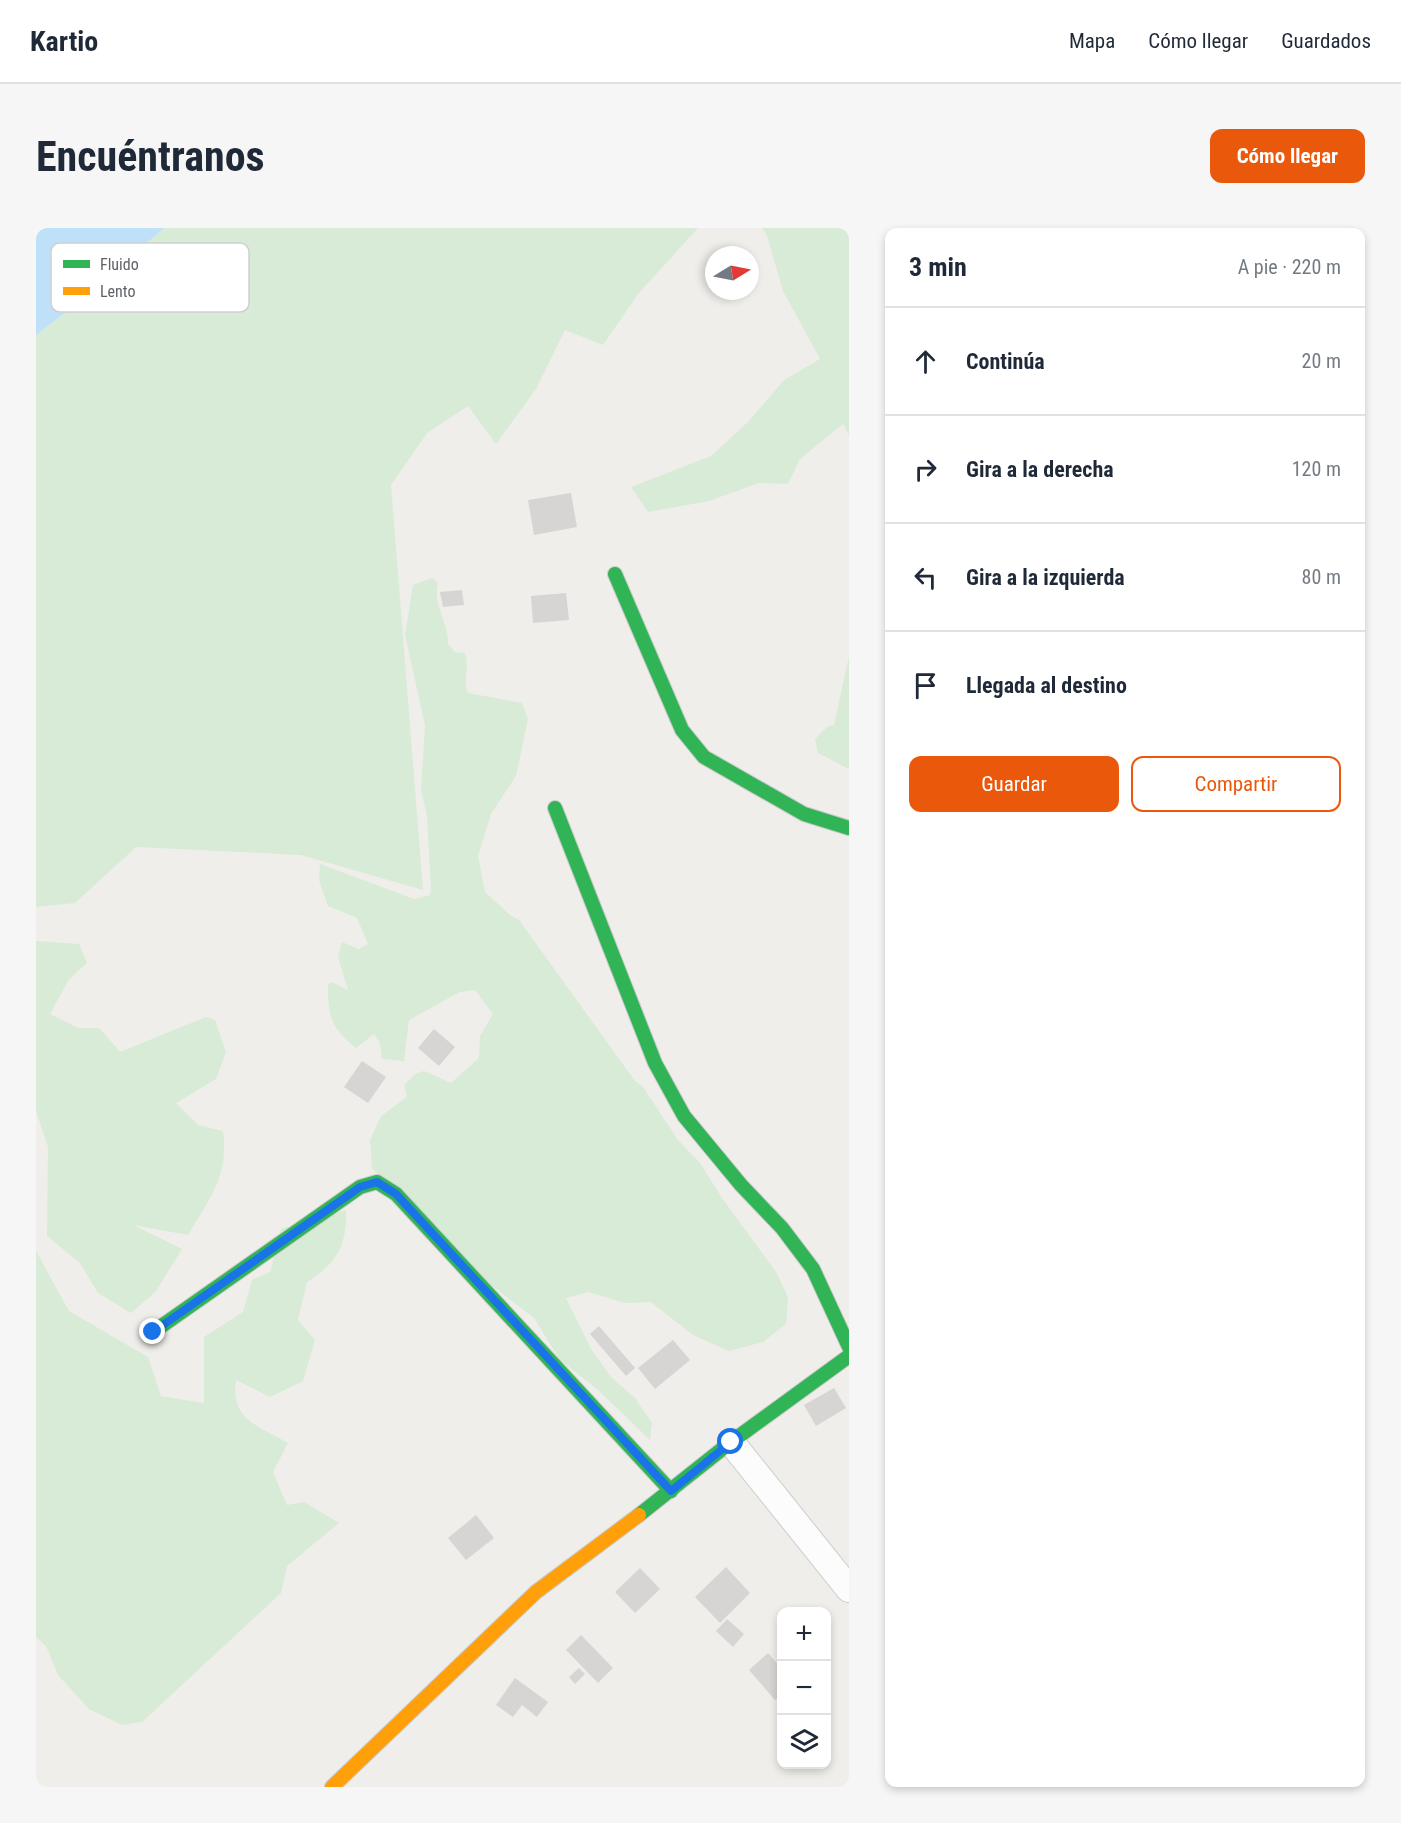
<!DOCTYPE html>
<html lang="es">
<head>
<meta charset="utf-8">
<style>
	:root { --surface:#fff; --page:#f6f6f7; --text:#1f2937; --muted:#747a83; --line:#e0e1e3; --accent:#ea580c }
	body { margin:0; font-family:"Roboto Condensed",sans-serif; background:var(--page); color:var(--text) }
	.controls { position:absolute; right:18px; bottom:18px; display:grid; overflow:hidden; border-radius:12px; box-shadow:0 3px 9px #0003 }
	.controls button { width:54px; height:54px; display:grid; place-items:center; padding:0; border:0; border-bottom:2px solid var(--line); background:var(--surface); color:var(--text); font:30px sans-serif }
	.compass { position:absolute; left:669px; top:18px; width:54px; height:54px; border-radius:50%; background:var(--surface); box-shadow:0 3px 9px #0003; rotate:80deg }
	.stop { position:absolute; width:18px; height:18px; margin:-14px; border:4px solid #1a73e8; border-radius:50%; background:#fff }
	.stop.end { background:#1a73e8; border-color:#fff; box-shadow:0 2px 6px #0008 }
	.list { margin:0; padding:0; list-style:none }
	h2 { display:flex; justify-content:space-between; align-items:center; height:78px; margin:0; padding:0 24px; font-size:26px }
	h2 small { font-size:20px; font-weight:400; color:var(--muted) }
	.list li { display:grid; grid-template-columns:39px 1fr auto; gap:18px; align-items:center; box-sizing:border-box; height:108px; padding:0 24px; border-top:2px solid var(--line) }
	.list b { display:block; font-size:22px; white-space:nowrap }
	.list em { font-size:20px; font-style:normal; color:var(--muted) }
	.actions { display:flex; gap:12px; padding:18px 24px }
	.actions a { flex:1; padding:14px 0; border:2px solid var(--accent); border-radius:12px; text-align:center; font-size:21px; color:var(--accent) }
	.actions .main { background:var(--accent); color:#fff }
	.icon { flex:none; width:33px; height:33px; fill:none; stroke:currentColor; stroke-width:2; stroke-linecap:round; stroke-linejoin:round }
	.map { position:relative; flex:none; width:813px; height:1559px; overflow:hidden; border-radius:12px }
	header { display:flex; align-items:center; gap:36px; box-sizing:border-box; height:84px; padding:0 30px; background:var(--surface); border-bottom:2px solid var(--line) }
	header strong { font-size:28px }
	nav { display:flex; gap:33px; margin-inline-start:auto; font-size:21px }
	.intro { display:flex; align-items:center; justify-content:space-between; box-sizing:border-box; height:144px; padding:0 36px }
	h1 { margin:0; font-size:42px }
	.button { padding:15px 27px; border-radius:12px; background:var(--accent); color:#fff; font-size:21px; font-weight:700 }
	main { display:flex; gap:36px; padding:0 36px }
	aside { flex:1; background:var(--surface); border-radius:12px; box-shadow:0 3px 9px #0003 }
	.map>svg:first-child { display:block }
</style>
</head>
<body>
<header>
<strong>Kartio</strong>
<nav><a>Mapa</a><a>Cómo llegar</a><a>Guardados</a></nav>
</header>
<div class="intro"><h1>Encuéntranos</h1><a class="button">Cómo llegar</a></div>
<main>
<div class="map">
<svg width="813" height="1559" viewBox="0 0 813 1559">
	<rect width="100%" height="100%" fill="#efeeea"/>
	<g fill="#d8ebd6">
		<polygon points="128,0 662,0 602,66 567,117 529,102 500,161 460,216 432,178 391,205 355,257 387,662 265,627 100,619 39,675 0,679 0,107 42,75"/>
		<polygon points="726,0 813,0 813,207 807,196 764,231 752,256 723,255 673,273 612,284 595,259 675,228 712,194 748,152 784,131 747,63 731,8"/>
		<path d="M396 350 402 355C396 377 413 394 412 416L419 424 429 425C434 442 426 450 432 465L486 475 492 491 480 548 455 586 442 628 449 664 474 687 483 692 599 853 607 859 642 912 664 935 686 970 740 1044 752 1069 750 1096 727 1114 693 1123 657 1107 615 1074 589 1075 552 1064 530 1070 555 1121 575 1149 599 1170 616 1195 614 1212 562 1162 524 1132 498 1090 441 1046 336 940 334 912 345 888 371 869 368 857 379 846 388 843 415 855 443 830 444 808 457 786 439 762 424 764 373 792 368 833 346 831 344 815 338 806 320 820C294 800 292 787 292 756L296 754 312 762 302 729 306 714 323 721 332 716 321 690 292 678 283 652 284 636 378 671 394 667 395 661 391 588 385 561 389 497 369 407 377 357Z"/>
		<polygon points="813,428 813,541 782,525 779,511 791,499 798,497"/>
		<path d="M0 713 43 716 51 735 33 751 14 786 42 800H63L84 824 170 789 179 792 190 824 180 851 140 875 162 897 187 903C193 948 174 970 152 1007L97 997 146 1021 120 1063 95 1085 62 1065 44 1035 11 1008 12 919 0 883Z"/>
		<path d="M310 982C311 1018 301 1035 271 1054L262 1092 279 1112 267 1153 234 1169 200 1152C194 1192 222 1197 252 1215L237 1244 251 1277 268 1274 303 1295 251 1338 245 1365 106 1494 86 1497 53 1481 22 1447 10 1418 0 1409V1023L33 1083 112 1129 125 1168 168 1175V1109L207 1084 216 1052 234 1044 245 1001Z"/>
	</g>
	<polygon fill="#bfe0f9" points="0,0 128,0 42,75 0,107"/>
	<g fill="#d6d5d3">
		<polygon points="535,265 541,299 498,307 492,272"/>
		<polygon points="426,362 428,377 407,379 404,364"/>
		<polygon points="530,365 533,392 497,395 495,368"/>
		<polygon points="398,801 419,819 403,838 382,820"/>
		<polygon points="326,833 350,849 332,875 308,859"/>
		<polygon points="563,1098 599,1140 590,1148 554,1106"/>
		<polygon points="637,1112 654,1132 619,1161 602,1140"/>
		<polygon points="798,1160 810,1180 780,1198 768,1177"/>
		<polygon points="440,1287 458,1310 430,1332 412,1310"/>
		<polygon points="690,1339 714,1365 684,1395 659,1369"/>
		<polygon points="604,1340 624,1361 599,1385 579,1364"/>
		<polygon points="691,1391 708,1406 697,1419 680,1403"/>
		<polygon points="545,1407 577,1440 562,1455 530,1422"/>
		<polygon points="732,1425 746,1441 746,1466 739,1472 713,1442"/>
		<polygon points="543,1440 549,1446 539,1456 533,1449"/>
		<polygon points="479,1450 512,1474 501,1489 486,1477 477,1489 460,1477"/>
	</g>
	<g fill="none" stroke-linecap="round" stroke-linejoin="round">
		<g stroke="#cbcccc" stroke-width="28">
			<polyline id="street" points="695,1214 813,1361"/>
		</g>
		<g stroke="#cacacb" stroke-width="16">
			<g id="fast">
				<polyline points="579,346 646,502 668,529 768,586 813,600"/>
				<polyline points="519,580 619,835 648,888 705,957 746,1000 777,1041 813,1119"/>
				<polyline points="117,1104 324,959 341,954 360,966 635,1263"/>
				<polyline points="603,1287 695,1214 813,1128"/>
			</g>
		</g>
		<g stroke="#cacacb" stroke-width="16">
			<polyline id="slow" points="296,1559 500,1364 603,1287"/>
		</g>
		<use href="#street" stroke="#fdfcfc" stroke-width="26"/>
		<use href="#fast" stroke="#30b455" stroke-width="14"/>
		<use href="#slow" stroke="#ff9f0a" stroke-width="14"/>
	</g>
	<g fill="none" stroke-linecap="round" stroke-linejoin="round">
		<polyline stroke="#1a73e8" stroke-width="8" points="117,1104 324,959 341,954 360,966 635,1263 695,1214"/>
	</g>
	<rect x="15" y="15" width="198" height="69" rx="9" fill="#fff" stroke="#cfd0d2" stroke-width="1.5"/>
	<rect x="27" y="32" width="27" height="8" fill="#30b455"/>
	<rect x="27" y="59" width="27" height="8" fill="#ff9f0a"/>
	<g font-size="16" fill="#5f6368">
		<text x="64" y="42">Fluido</text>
		<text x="64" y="69">Lento</text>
	</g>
</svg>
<div class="controls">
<button>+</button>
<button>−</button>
<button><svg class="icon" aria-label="layers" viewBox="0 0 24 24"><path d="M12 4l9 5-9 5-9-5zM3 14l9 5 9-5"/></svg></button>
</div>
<svg class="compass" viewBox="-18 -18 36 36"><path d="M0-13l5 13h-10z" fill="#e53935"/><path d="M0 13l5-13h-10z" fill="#747a83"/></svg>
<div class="stop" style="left:695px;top:1214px"></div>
<div class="stop end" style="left:117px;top:1104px"></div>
</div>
<aside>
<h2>3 min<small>A pie · 220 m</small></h2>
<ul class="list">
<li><svg class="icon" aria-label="ahead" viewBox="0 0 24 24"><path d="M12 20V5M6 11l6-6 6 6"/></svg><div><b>Continúa</b></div><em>20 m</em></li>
<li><svg class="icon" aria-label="right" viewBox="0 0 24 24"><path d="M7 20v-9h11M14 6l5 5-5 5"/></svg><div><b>Gira a la derecha</b></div><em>120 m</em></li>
<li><svg class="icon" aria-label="left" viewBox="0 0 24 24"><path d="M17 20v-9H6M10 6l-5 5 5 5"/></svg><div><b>Gira a la izquierda</b></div><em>80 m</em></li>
<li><svg class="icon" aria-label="arrive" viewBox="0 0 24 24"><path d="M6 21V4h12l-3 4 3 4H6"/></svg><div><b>Llegada al destino</b></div></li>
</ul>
<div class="actions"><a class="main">Guardar</a><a>Compartir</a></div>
</aside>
</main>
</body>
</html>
